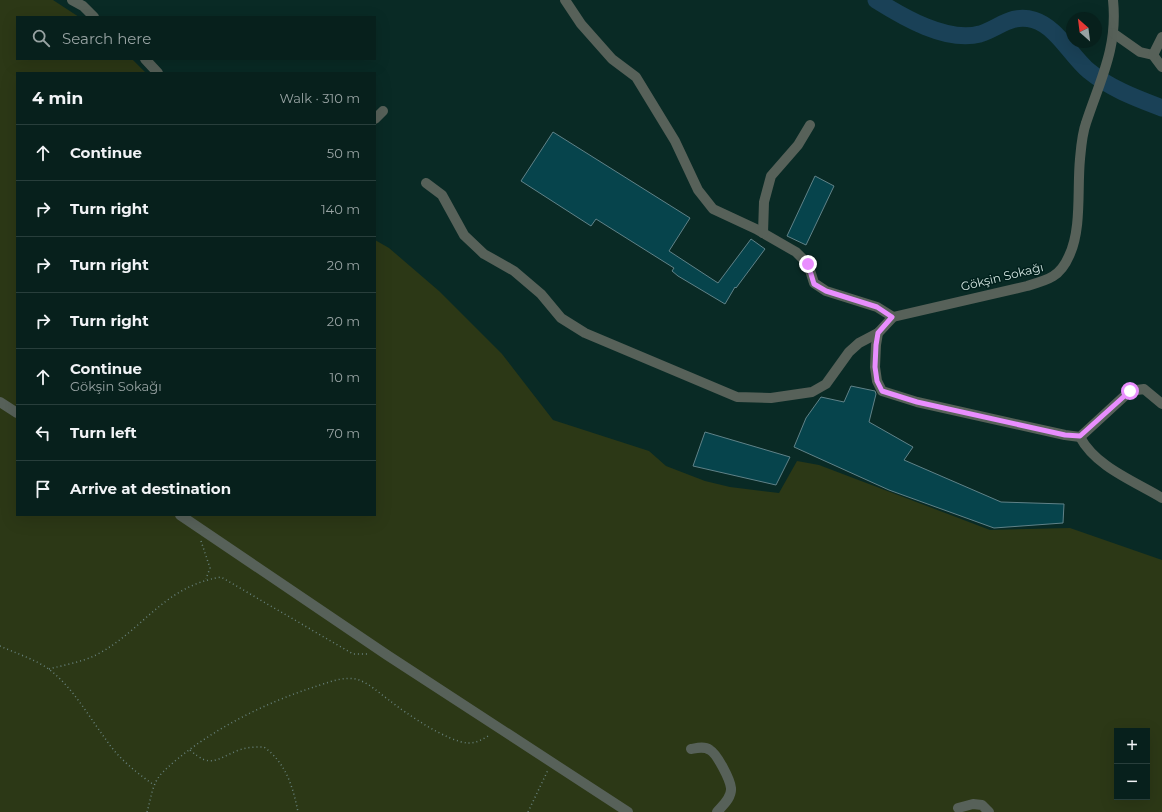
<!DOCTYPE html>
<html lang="en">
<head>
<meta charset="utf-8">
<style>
	:root { --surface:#07201c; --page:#152d29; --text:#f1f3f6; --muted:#98a3a3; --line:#283e3b }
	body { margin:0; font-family:Montserrat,sans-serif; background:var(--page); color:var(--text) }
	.controls { position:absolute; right:12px; bottom:12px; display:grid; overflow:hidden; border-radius:0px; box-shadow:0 4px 16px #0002 }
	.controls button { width:36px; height:36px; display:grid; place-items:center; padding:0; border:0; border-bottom:1px solid var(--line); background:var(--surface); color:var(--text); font:20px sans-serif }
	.compass { position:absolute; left:1066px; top:12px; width:36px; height:36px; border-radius:50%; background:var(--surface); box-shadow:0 4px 16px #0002; rotate:332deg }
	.stop { position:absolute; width:12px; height:12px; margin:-9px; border:3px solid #e98efe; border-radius:50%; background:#fff }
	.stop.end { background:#e98efe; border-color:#fff; box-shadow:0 1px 4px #0008 }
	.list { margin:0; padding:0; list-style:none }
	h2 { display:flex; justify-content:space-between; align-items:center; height:52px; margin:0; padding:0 16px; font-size:17px }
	h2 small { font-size:13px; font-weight:400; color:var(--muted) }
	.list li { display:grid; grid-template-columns:26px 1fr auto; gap:12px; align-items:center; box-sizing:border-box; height:56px; padding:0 16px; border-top:1px solid var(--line) }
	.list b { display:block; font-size:15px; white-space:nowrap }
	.list p { margin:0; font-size:13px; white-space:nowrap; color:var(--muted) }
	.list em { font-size:13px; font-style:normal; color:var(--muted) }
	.icon { flex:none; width:22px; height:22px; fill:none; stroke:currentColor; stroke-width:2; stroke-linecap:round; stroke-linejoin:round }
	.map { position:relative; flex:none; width:1162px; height:812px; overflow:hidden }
	.search { position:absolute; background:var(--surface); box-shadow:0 4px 16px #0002; left:16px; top:16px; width:360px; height:44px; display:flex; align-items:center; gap:10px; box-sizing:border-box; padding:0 14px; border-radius:0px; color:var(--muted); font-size:15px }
	.panel { position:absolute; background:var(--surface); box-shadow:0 4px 16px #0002; left:16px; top:72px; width:360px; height:444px; border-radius:0px }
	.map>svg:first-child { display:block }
</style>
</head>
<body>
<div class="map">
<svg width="1162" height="812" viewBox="0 0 1162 812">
	<rect width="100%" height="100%" fill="#092a25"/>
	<path fill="#2c3816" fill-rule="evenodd" d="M0 0H53L79 17H17V59H132L146 73H17V515H375V240L389 248 439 291 502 354 553 420 649 451 666 466 705 481 730 487 779 493 797 461 819 465 990 530 1070 528 1162 560V812H0ZM1117 731H1147V797H1117Z"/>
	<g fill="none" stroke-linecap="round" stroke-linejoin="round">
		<path stroke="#1a4157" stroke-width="17" d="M876 0C903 17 947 43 980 34 999 28 1012 13 1034 20 1057 27 1071 56 1089 71 1111 89 1136 98 1162 108"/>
	</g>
	<g fill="#06444c" stroke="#608288">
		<polygon points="553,132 690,218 669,251 718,283 751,239 765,249 736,288 735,287 725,304 678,276 672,271 674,268 596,219 591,226 521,181"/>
		<polygon points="815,176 834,186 806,245 787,236"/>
		<polygon points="851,386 875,391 876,394 869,422 913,447 904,460 1001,502 1064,504 1063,523 994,528 889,490 794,447 806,418 821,397 844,402"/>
		<polygon points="705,432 790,457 776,485 693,466"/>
	</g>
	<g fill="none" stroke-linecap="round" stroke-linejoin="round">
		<g stroke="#67817c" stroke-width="1.5" stroke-dasharray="1 3" stroke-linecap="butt">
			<polyline points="201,541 210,568 206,579"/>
			<path d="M0 646C15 653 37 660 50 670 74 689 89 717 107 741 119 759 137 773 154 785"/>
			<path d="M49 669C64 665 82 662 96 655 143 631 162 587 221 577L353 654H367"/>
			<path d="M190 750C211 769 216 759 239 750 247 747 256 747 264 747 286 763 293 787 298 812"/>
			<path d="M147 812C151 799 152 783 162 773 200 735 264 703 314 687 327 683 345 675 359 680 370 684 379 693 389 700 405 713 448 742 468 743 477 743 483 739 490 735"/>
			<polyline points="528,812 548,770"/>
		</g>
		<g stroke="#576159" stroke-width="10">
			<polyline points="72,0 83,6 94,17"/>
			<polyline points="565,0 581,24 612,59 636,77 675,141 698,190 713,209 756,229 796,252 808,264 814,283 826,291 877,307 893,317"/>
			<path d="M1113 0C1118 48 1100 80 1086 123 1082 134 1081 148 1080 159 1077 189 1082 229 1069 256 1060 277 1048 280 1027 286L893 317 878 333 876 345 875 367 877 381 882 391 917 402 1065 435 1080 437 1130 391 1144 389 1162 404"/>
			<polyline points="1113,33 1140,52 1153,55 1162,67"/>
			<polyline points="1153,55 1162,37"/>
			<polyline points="145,59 158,73"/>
			<polyline points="375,119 383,111"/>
			<polyline points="426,183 442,195 464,235 484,254 514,271 541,294 561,318 585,333 737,397 771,398 812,392 826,384 849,352 859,343 878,333"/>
			<polyline points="763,233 764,202 771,176 798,145 810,125"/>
			<polyline points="0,402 17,413"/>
			<path d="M1080 437C1096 467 1134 481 1162 498"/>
			<polyline points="180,515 387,655 628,812"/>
			<path d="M691 749C697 748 704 746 710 750 717 754 730 779 731 788 732 798 722 806 717 812"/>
			<polyline points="958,808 973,804 982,805 989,812"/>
		</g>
	</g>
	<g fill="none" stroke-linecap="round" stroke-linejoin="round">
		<polyline stroke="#e98efe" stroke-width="5" points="808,264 814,284 826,291 877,307 892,317 878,333 876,345 875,367 877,381 882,391 917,402 1065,435 1080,436 1130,391"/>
	</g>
	<g text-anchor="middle" stroke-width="3" stroke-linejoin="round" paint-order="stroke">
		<g font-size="12" fill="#d1e3df" stroke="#00201c">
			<text transform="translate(1002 277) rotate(-14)" y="4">Gökşin Sokağı</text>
		</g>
	</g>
</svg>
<div class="controls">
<button>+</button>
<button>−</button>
</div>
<svg class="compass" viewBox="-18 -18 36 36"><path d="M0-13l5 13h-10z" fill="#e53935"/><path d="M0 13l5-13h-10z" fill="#98a3a3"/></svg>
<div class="stop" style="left:1130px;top:391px"></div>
<div class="stop end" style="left:808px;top:264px"></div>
<div class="search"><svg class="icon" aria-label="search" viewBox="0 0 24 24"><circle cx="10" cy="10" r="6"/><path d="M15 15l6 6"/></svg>Search here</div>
<section class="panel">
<h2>4 min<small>Walk · 310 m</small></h2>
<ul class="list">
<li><svg class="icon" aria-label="ahead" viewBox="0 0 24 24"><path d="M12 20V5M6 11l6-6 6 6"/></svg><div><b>Continue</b></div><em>50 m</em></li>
<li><svg class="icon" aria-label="right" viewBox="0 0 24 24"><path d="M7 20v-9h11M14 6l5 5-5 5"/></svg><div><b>Turn right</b></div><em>140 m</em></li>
<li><svg class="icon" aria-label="right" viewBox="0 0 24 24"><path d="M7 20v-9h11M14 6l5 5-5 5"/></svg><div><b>Turn right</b></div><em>20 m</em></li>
<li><svg class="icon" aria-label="right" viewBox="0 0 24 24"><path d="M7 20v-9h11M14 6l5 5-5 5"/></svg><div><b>Turn right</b></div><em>20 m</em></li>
<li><svg class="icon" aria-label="ahead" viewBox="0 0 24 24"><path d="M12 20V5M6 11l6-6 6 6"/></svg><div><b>Continue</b><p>Gökşin Sokağı</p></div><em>10 m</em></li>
<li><svg class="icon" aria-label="left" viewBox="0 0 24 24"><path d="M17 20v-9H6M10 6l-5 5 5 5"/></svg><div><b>Turn left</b></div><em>70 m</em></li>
<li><svg class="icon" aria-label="arrive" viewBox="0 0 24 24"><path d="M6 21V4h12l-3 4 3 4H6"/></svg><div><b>Arrive at destination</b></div></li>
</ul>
</section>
</div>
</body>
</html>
